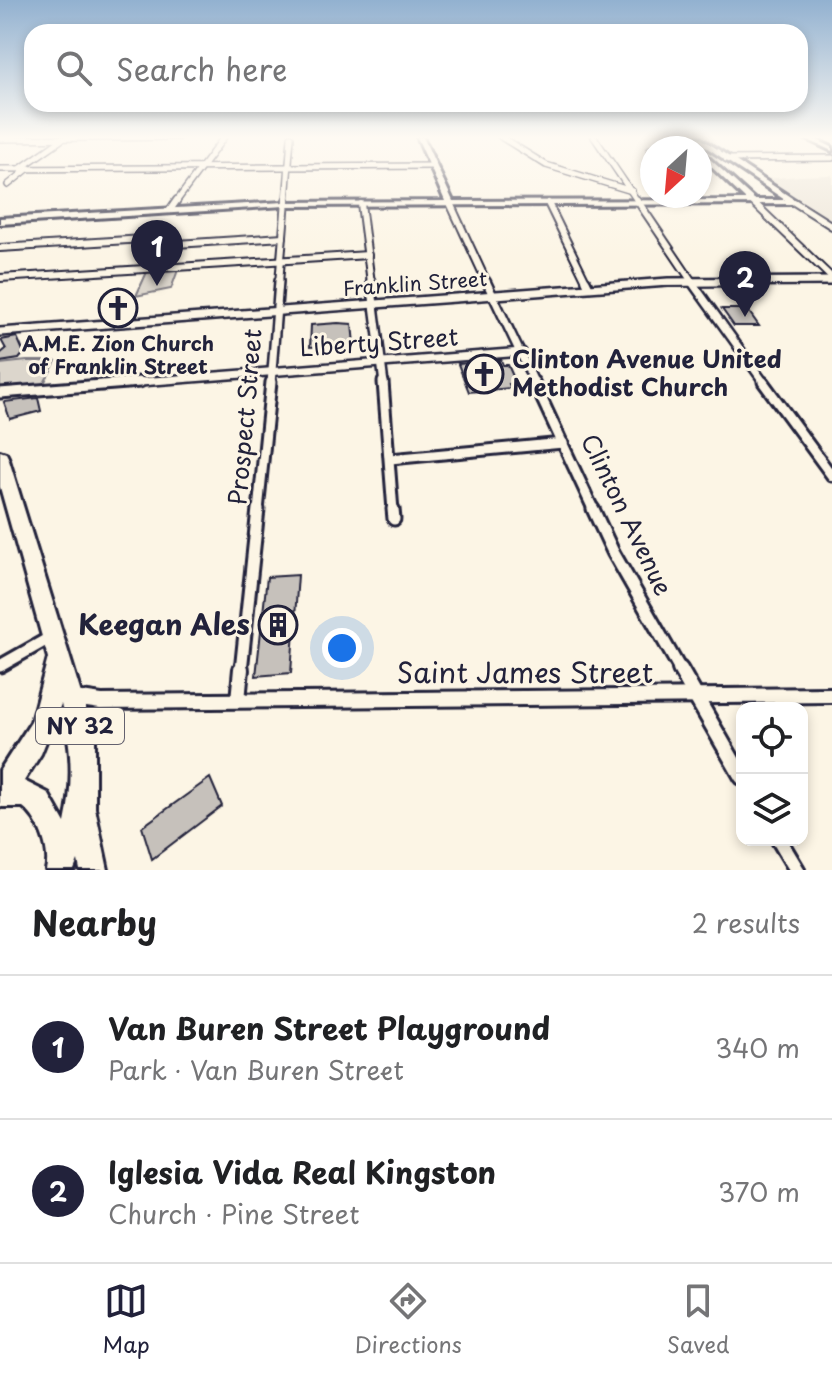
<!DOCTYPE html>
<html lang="en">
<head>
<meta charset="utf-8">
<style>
	:root { --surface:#fff; --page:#f6f6f6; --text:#202124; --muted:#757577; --line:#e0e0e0; --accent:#22223b }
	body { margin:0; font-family:"Playpen Sans",sans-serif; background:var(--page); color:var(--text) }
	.controls { position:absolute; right:24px; bottom:24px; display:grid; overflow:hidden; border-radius:16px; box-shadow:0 4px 12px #0003 }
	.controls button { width:72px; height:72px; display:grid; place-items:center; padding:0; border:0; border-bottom:2px solid var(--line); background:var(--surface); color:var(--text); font:40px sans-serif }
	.compass { position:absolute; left:640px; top:136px; width:72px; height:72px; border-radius:50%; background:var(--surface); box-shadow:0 4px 12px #0003; rotate:206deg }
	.you { position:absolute; left:342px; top:648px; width:28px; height:28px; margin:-20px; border:6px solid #fff; border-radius:50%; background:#1a73e8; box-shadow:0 0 0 12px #1a73e833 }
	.badge { display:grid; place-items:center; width:52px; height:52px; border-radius:50%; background:var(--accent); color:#fff; font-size:26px; font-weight:700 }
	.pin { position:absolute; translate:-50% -66px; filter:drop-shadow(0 2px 4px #0008) }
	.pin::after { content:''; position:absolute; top:42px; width:28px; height:24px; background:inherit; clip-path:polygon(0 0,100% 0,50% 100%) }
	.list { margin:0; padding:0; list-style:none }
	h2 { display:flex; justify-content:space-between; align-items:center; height:104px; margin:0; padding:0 32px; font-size:34px }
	h2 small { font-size:26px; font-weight:400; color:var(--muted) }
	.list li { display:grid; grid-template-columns:52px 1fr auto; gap:24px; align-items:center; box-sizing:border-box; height:144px; padding:0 32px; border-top:2px solid var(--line) }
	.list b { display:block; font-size:30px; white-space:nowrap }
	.list p { margin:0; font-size:26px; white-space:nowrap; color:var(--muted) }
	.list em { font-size:26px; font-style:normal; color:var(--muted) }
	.icon { flex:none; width:44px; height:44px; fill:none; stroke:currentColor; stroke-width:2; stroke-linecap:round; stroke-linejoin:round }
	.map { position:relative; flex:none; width:832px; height:870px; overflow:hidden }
	.search { position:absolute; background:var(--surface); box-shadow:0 4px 12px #0003; left:24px; right:24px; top:24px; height:88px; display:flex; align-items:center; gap:20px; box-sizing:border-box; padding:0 28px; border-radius:24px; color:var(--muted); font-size:30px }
	.sheet { height:392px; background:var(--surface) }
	nav { display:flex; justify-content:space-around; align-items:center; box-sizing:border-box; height:112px; border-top:2px solid var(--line); background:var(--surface); font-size:22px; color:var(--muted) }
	nav a { display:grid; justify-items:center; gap:4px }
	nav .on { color:var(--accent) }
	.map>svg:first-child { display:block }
</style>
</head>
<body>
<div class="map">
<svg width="832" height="870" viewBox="0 0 832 870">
	<rect width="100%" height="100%" fill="#fcf5e5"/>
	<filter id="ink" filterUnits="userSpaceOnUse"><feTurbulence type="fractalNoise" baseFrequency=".0125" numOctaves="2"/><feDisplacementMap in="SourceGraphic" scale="16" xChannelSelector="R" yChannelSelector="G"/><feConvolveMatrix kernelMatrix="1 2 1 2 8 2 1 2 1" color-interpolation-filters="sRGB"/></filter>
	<g filter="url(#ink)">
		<polygon fill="#ece5d8" points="832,175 832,220 765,179 800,176"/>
		<g fill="#dcd6cc" stroke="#7f7c84" stroke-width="2">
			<polygon points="178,270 171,289 136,296 147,272"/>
			<polygon points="27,361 56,361 43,385 0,388 0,364"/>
		</g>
		<g fill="#c6c1bb" stroke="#22223b" stroke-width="2">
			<polygon points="722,309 747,309 759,326 734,326"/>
			<polygon points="338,323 352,324 354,344 310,347 311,325"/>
			<polygon points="17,337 24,353 19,359 0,362 0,354 6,349 1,340"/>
			<polygon points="501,360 503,365 508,365 516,383 509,384 511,388 469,392 458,364"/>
			<polygon points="38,398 41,411 10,419 4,402"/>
			<polygon points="298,575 291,673 256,676 267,577"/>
			<polygon points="210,778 222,806 152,859 142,827"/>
		</g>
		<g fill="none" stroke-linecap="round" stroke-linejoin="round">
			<g stroke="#22223b" stroke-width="8">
				<g id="minor-far5">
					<polyline points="501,137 546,165 632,191"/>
					<polyline points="594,137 638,202"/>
					<polyline points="0,139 178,137"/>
					<polyline points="650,149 652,152"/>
					<polyline points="726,159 832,158"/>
					<polyline points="21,168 64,138"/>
					<polyline points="0,169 433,166"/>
					<polyline points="8,185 29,168"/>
					<polyline points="176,202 224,137"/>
					<polyline points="286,202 291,137"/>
				</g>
			</g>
			<g stroke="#22223b" stroke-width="10">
				<g id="minor-far4">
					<polyline points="637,200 693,283"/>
					<polyline points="753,202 832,278"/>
					<polyline points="794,202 832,226"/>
					<polyline points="450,203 487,283"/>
					<polyline points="548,203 587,283"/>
					<polyline points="361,204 371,283"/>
					<polyline points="170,210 177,200"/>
					<polyline points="0,248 144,239 156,239 161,245 283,237"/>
					<polyline points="150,268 161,245"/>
					<polyline points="0,278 368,255"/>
					<polyline points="279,283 286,200"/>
					<polyline points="656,283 832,281"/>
				</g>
			</g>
			<g stroke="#22223b" stroke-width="12">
				<g id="minor-far3">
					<polyline points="371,281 384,384"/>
					<polyline points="486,281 535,384"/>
					<polyline points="586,281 589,287"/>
					<polyline points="691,281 765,384"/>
					<polyline points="0,332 668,282 832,281"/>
					<polyline points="115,384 522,352"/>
					<polyline points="271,384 279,281"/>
				</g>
			</g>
			<g stroke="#22223b" stroke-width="15">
				<g id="minor-far2">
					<polyline points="383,382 393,511"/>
					<polyline points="534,382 594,511"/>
					<polyline points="763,382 832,476"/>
					<polyline points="0,393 140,382"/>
					<polyline points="390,459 563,443"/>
					<polyline points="258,511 271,382"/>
				</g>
			</g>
			<g stroke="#22223b" stroke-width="17">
				<g id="minor-far1">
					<polyline points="393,509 394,519"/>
					<polyline points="593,509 613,552 681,671"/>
					<polyline points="0,666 53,636"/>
					<polyline points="241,671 258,509"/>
				</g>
			</g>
			<g stroke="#22223b" stroke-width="20">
				<g id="minor">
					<polyline points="680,669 742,777"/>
					<polyline points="74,698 101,702 832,695"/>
					<polyline points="238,700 241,669"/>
					<polyline points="779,840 797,870"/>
				</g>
			</g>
			<g stroke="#22223b" stroke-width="6">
				<polygon id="secondary" points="802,137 811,137 832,147 832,151"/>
			</g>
			<g stroke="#22223b" stroke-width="6">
				<polygon id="primary" points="417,137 423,137 453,201 746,200 700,156 700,150 755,200 785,200 691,137 699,137 798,202 794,204 284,206 0,224 0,218 284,202 445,201"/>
			</g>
			<g stroke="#22223b" stroke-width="6">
				<path id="trunk" d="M0 451 6 453 8 457 95 739V808L108 870H80L78 860 74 870H46C51 850 39 819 23 807H0V770L31 722 48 658 0 487ZM61 704C72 745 74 782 65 823L48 793 24 781 41 754Z"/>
			</g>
			<use href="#minor-far5" stroke="#fcf5e5" stroke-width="5"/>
			<use href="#minor-far4" stroke="#fcf5e5" stroke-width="6"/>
			<use href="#minor-far3" stroke="#fcf5e5" stroke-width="7"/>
			<use href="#minor-far2" stroke="#fcf5e5" stroke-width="9"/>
			<use href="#minor-far1" stroke="#fcf5e5" stroke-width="11"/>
			<use href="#minor" stroke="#fcf5e5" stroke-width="14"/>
			<use href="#secondary" fill="#fcf5e5" fill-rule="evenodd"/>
			<use href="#primary" fill="#fcf5e5" fill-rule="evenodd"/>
			<use href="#trunk" fill="#fcf5e5" fill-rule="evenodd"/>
		</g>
	</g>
	<linearGradient id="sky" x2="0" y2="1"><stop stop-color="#92b1d0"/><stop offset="0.53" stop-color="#fefaf3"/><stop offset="1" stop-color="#fefaf3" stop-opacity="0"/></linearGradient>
	<rect width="832" height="259" fill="url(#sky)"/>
	<defs>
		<g id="church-ring" transform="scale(2)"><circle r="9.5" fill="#fcf5e5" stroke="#22223b" stroke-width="1.5"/><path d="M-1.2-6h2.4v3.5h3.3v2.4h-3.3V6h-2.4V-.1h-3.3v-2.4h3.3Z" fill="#22223b"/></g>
		<g id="building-ring" transform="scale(2)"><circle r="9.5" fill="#fcf5e5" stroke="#22223b" stroke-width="1.5"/><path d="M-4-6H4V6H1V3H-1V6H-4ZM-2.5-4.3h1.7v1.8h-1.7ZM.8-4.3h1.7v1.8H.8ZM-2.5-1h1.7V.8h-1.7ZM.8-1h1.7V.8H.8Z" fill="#22223b"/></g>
	</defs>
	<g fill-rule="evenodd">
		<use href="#church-ring" x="118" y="308"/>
		<use href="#church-ring" x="484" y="374"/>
		<use href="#building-ring" x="278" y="625"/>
	</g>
	<g text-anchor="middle" stroke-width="6" stroke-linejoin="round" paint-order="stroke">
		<g font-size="20" fill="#22223b" stroke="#fcf5e5">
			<text transform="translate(415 284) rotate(-4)" y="7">Franklin Street</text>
		</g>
		<g font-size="20" font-weight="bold" fill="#22223b" stroke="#fcf5e5">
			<text x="118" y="351">A.M.E. Zion Church<tspan x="118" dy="23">of Franklin Street</tspan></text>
		</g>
		<rect fill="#fcf5e5" stroke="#63616e" stroke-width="2" x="36" y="708" width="88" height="36" rx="6"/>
		<g font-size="22" font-weight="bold" fill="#22223b">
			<text x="80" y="734">NY 32</text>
		</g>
		<g font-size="24" fill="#22223b" stroke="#fcf5e5">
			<text transform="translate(379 343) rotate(-4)" y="8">Liberty Street</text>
			<text transform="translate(246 417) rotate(-85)" y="8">Prospect Street</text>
			<text transform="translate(626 515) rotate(64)" y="8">Clinton Avenue</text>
		</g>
		<g font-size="24" font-weight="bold" fill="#22223b" stroke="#fcf5e5" text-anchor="start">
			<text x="512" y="368">Clinton Avenue United<tspan x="512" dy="28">Methodist Church</tspan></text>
		</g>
		<g font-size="28" font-weight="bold" fill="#22223b" stroke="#fcf5e5" text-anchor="end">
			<text x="250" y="635">Keegan Ales</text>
		</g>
		<g font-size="28" fill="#22223b" stroke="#fcf5e5">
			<text x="525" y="683">Saint James Street</text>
		</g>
	</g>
</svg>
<div class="controls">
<button><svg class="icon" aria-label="locate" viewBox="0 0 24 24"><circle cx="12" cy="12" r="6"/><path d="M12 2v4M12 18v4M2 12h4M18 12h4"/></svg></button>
<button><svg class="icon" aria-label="layers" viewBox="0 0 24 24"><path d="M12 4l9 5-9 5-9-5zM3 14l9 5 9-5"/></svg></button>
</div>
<svg class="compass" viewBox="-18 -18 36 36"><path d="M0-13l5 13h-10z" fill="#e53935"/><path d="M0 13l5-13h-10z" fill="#757577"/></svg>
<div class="you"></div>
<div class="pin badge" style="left:157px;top:286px">1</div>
<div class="pin badge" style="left:745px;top:317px">2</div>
<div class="search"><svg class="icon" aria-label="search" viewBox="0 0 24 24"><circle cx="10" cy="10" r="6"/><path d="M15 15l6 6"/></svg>Search here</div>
</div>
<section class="sheet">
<h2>Nearby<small>2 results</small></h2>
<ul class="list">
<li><span class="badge">1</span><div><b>Van Buren Street Playground</b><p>Park · Van Buren Street</p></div><em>340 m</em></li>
<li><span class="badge">2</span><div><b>Iglesia Vida Real Kingston</b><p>Church · Pine Street</p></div><em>370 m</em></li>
</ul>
</section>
<nav>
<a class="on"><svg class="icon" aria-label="map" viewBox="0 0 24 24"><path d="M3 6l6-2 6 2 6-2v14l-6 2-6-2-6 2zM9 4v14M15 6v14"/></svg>Map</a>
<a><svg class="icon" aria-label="directions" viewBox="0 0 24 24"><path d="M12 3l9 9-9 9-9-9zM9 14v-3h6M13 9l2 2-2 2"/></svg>Directions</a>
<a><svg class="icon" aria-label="saved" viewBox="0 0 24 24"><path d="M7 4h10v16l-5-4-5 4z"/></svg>Saved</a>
</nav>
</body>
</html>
